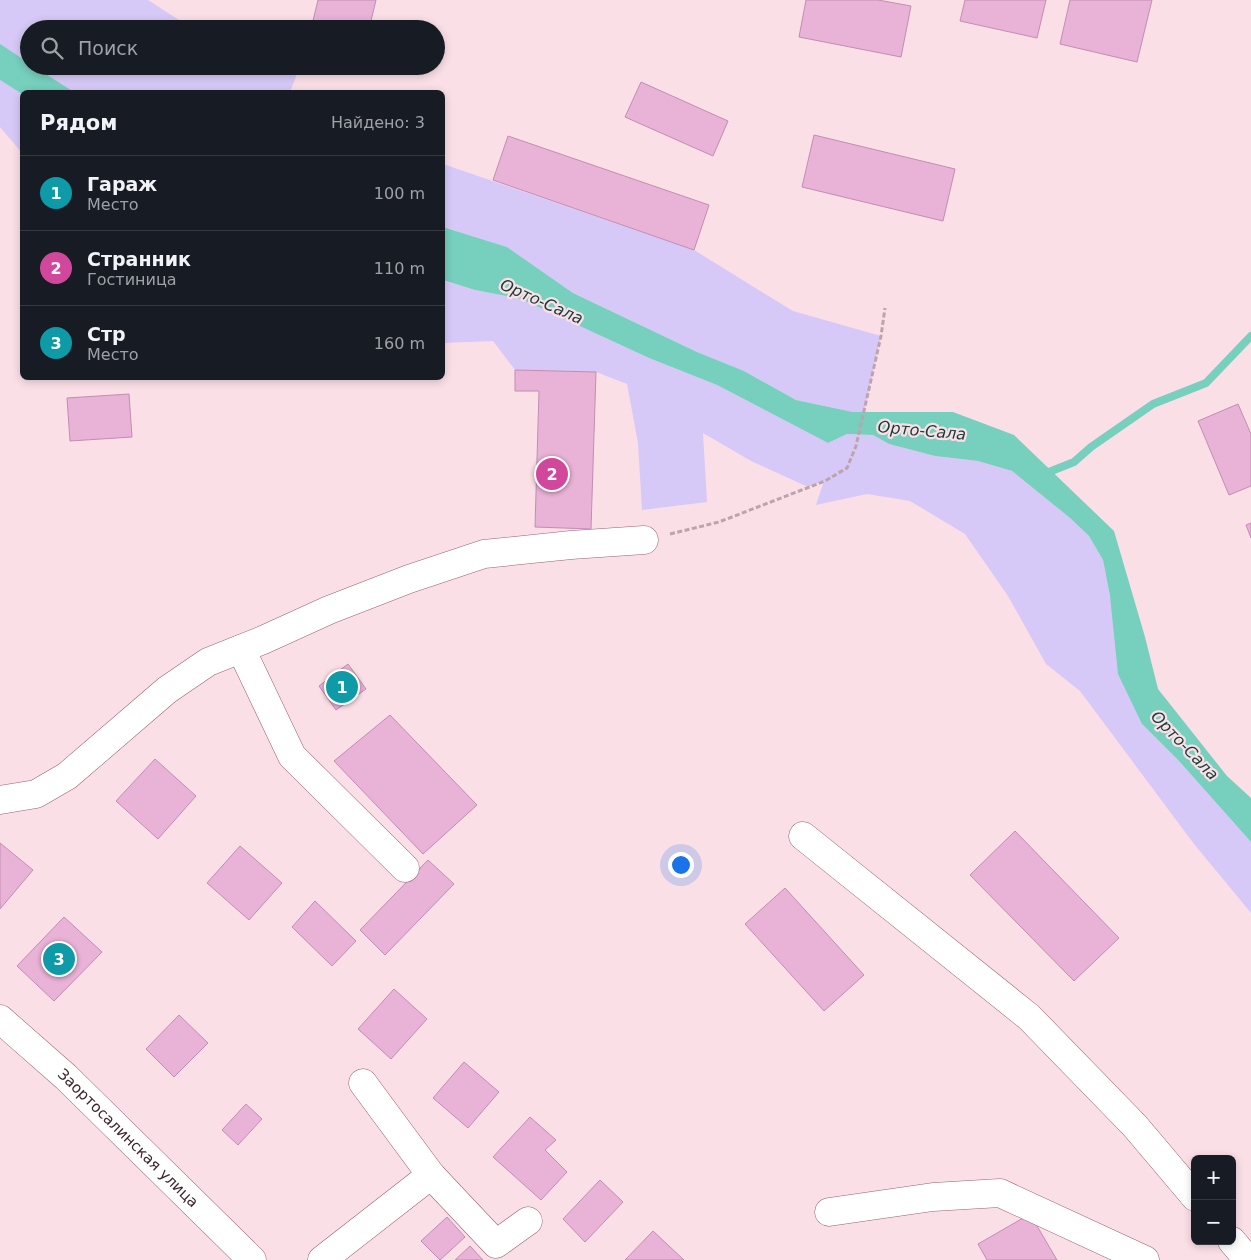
<!DOCTYPE html>
<html lang="ru">
<head>
<meta charset="utf-8">
<style>
	:root { --surface:#171b24; --page:#20242c; --text:#f1f3f6; --muted:#9ea1a6; --line:#363941; --accent:#92b3af }
	body { margin:0; font-family:"DejaVu Sans",sans-serif; background:var(--page); color:var(--text) }
	.controls { position:absolute; right:15px; bottom:15px; display:grid; overflow:hidden; border-radius:8px; box-shadow:0 2px 8px #0003 }
	.controls button { width:45px; height:45px; display:grid; place-items:center; padding:0; border:0; border-bottom:1px solid var(--line); background:var(--surface); color:var(--text); font:25px sans-serif }
	.you { position:absolute; left:680px; top:864px; width:18px; height:18px; margin:-12px; border:4px solid #fff; border-radius:50%; background:#1a73e8; box-shadow:0 0 0 8px #1a73e833 }
	.badge { display:grid; place-items:center; width:32px; height:32px; border-radius:50%; background:var(--accent); color:#fff; font-size:16px; font-weight:700 }
	.pin { position:absolute; translate:-50% -50%; border:2px solid #fff; box-shadow:0 1px 5px #0006 }
	.list { margin:0; padding:0; list-style:none }
	h2 { display:flex; justify-content:space-between; align-items:center; height:65px; margin:0; padding:0 20px; font-size:21px }
	h2 small { font-size:16px; font-weight:400; color:var(--muted) }
	.list li { display:grid; grid-template-columns:32px 1fr auto; gap:15px; align-items:center; box-sizing:border-box; height:75px; padding:0 20px; border-top:1px solid var(--line) }
	.list b { display:block; font-size:19px; white-space:nowrap }
	.list p { margin:0; font-size:16px; white-space:nowrap; color:var(--muted) }
	.list em { font-size:16px; font-style:normal; color:var(--muted) }
	.icon { flex:none; width:28px; height:28px; fill:none; stroke:currentColor; stroke-width:2; stroke-linecap:round; stroke-linejoin:round }
	.map { position:relative; flex:none; width:1251px; height:1260px; overflow:hidden }
	.search { position:absolute; background:var(--surface); box-shadow:0 2px 8px #0003; left:20px; top:20px; width:425px; height:55px; display:flex; align-items:center; gap:12px; box-sizing:border-box; padding:0 18px; border-radius:28px; color:var(--muted); font-size:19px }
	.panel { position:absolute; background:var(--surface); box-shadow:0 2px 8px #0003; left:20px; top:90px; width:425px; height:290px; border-radius:8px }
	.map>svg:first-child { display:block }
</style>
</head>
<body>
<div class="map">
<svg width="1251" height="1260" viewBox="0 0 1251 1260">
	<rect width="100%" height="100%" fill="#fbdfe7"/>
	<g fill="#d7c9f7">
		<polygon points="0,0 148,0 193,29 29,29 29,64 0,46"/>
		<polygon points="32,66 300,66 290,92 74,92"/>
		<polygon points="0,80 22,94 22,153 0,127"/>
		<polygon points="443,164 694,250 793,311 881,336 864,412 853,412 796,400 744,371 697,352 573,293 507,247 443,227"/>
		<polygon points="442,280 475,290 521,299 649,358 717,385 828,443 847,434 873,435 889,444 935,456 978,461 1012,471 1070,518 1089,536 1103,560 1110,596 1142,724 1179,761 1251,842 1251,913 1194,844 1080,691 1046,664 1008,596 965,534 910,501 867,494 816,505 824,481 808,487 751,461 703,433 707,502 642,510 638,443 627,384 596,372 515,370 493,341 443,343"/>
	</g>
	<g fill="#77cfbd">
		<polygon points="0,44 29,63 29,66 33,66 74,92 22,92 22,94 0,80"/>
		<polygon points="443,227 507,247 573,293 697,352 744,371 796,400 853,412 953,412 1014,435 1114,531 1145,637 1158,689 1227,776 1251,798 1251,842 1179,761 1142,724 1118,674 1110,596 1103,560 1089,536 1070,518 1012,471 978,461 935,456 889,444 873,435 847,434 828,443 717,385 649,358 521,299 475,290 443,280"/>
	</g>
	<g fill="none" stroke-linecap="round" stroke-linejoin="round">
		<polyline stroke="#77cfbd" stroke-width="8" points="1044,474 1074,462 1091,447 1153,404 1206,383 1251,336"/>
	</g>
	<g fill="#e9b2d7" stroke="#c28db1">
		<polygon points="318,0 376,0 369,29 311,29"/>
		<polygon points="806,0 878,0 911,6 901,57 799,37"/>
		<polygon points="965,0 1046,0 1037,38 960,21"/>
		<polygon points="1070,0 1152,0 1137,62 1060,44"/>
		<polygon points="641,82 728,121 713,156 625,117"/>
		<polygon points="814,135 955,169 943,221 802,187"/>
		<polygon points="508,136 709,205 694,250 493,180"/>
		<polygon points="515,370 596,372 591,529 535,527 539,391 515,391"/>
		<polygon points="129,394 132,437 70,441 67,398"/>
		<polygon points="1238,404 1251,434 1251,486 1229,495 1198,421"/>
		<polygon points="1251,523 1251,538 1246,525"/>
		<polygon points="348,664 366,689 336,710 319,686"/>
		<polygon points="390,715 477,805 423,854 334,761"/>
		<polygon points="155,759 196,796 158,839 116,801"/>
		<polygon points="1015,831 1119,938 1074,981 970,875"/>
		<polygon points="0,843 33,870 0,909"/>
		<polygon points="240,846 282,883 249,920 207,883"/>
		<polygon points="428,860 454,884 385,955 360,930"/>
		<polygon points="785,888 864,975 824,1011 745,924"/>
		<polygon points="315,901 356,941 332,966 292,927"/>
		<polygon points="64,917 102,952 54,1001 17,966"/>
		<polygon points="394,989 427,1019 391,1059 358,1029"/>
		<polygon points="179,1015 208,1043 174,1077 146,1049"/>
		<polygon points="464,1062 499,1092 468,1128 433,1098"/>
		<polygon points="246,1104 262,1119 238,1145 222,1130"/>
		<polygon points="530,1117 556,1140 545,1150 567,1172 541,1200 493,1157"/>
		<polygon points="600,1180 623,1202 585,1242 563,1219"/>
		<polygon points="1030,1214 1057,1260 987,1260 978,1244"/>
		<polygon points="447,1217 465,1237 440,1260 421,1241"/>
		<polygon points="653,1231 684,1260 625,1260"/>
		<polygon points="470,1246 483,1260 455,1260"/>
	</g>
	<g fill="none" stroke-linecap="round" stroke-linejoin="round">
		<g stroke="#9b6073" stroke-width="29">
			<g id="minor">
				<polyline points="241,649 292,756 405,868"/>
				<polyline points="0,800 36,794 67,776 167,690 208,662 263,640 329,610 409,579 484,554 571,545 644,540"/>
				<polyline points="803,836 1029,1017 1135,1126 1195,1197"/>
				<path id="s1" d="M0 1019 66 1077 252 1260"/>
				<polyline points="363,1083 431,1175"/>
				<polyline points="829,1212 933,1197 1000,1193 1145,1260"/>
				<polyline points="1232,1241 1248,1260"/>
				<polyline points="322,1260 431,1175 496,1244 528,1221"/>
			</g>
		</g>
		<polyline stroke="#bea3ab" stroke-width="3" stroke-dasharray="5 2.5" stroke-linecap="butt" points="670,534 719,522 825,481 847,468 856,446 881,336 885,308"/>
		<use href="#minor" stroke="#fff" stroke-width="28"/>
	</g>
	<g text-anchor="middle" stroke-width="4.5" stroke-linejoin="round" paint-order="stroke">
		<g font-size="15" fill="#3f262e" stroke="#fbdfe7">
			<text dy="5" stroke="none"><textPath href="#s1" startOffset="175">Заортосалинская улица</textPath></text>
		</g>
		<g font-size="16" font-style="italic" fill="#143d36" stroke="#fbdfe7">
			<text transform="translate(542 301) rotate(24)" y="6">Орто-Сала</text>
			<text transform="translate(922 430) rotate(5)" y="6">Орто-Сала</text>
			<text transform="translate(1185 745) rotate(46)" y="6">Орто-Сала</text>
		</g>
	</g>
</svg>
<div class="controls">
<button>+</button>
<button>−</button>
</div>
<div class="you"></div>
<div class="pin badge" style="left:342px;top:687px;background:#0f9aa8">1</div>
<div class="pin badge" style="left:552px;top:474px;background:#d1479c">2</div>
<div class="pin badge" style="left:59px;top:959px;background:#0f9aa8">3</div>
<div class="search"><svg class="icon" aria-label="search" viewBox="0 0 24 24"><circle cx="10" cy="10" r="6"/><path d="M15 15l6 6"/></svg>Поиск</div>
<section class="panel">
<h2>Рядом<small>Найдено: 3</small></h2>
<ul class="list">
<li><span class="badge" style="background:#0f9aa8">1</span><div><b>Гараж</b><p>Место</p></div><em>100 m</em></li>
<li><span class="badge" style="background:#d1479c">2</span><div><b>Странник</b><p>Гостиница</p></div><em>110 m</em></li>
<li><span class="badge" style="background:#0f9aa8">3</span><div><b>Стр</b><p>Место</p></div><em>160 m</em></li>
</ul>
</section>
</div>
</body>
</html>
